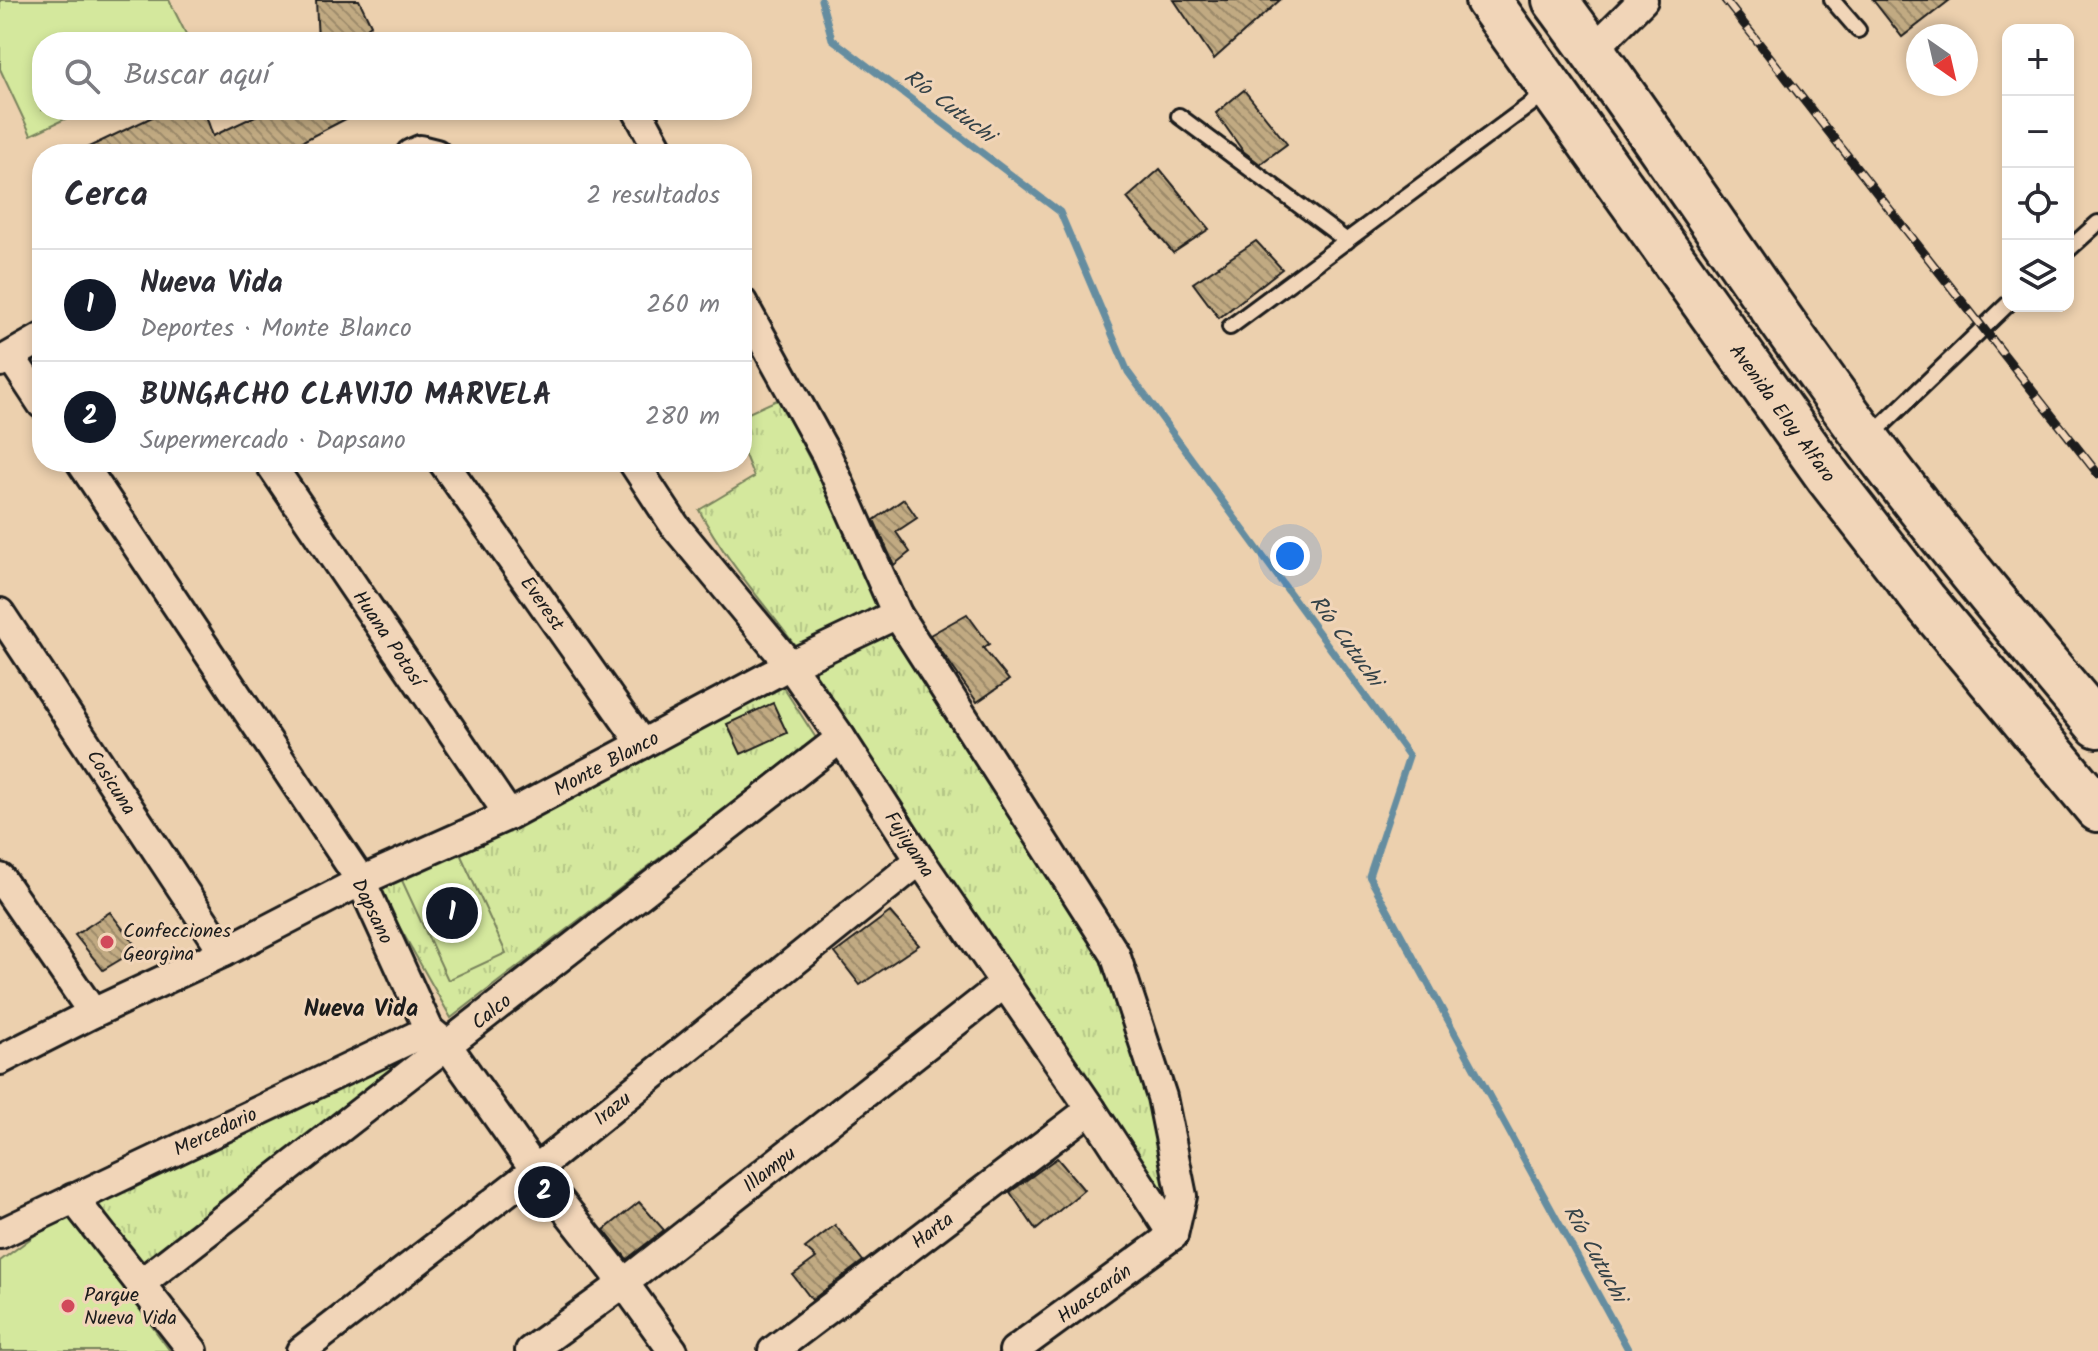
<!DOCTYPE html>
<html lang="es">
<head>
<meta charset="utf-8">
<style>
	:root { --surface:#fff; --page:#f7f7f7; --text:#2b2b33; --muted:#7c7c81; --line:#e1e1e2; --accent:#111827 }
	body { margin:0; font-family:Kalam,sans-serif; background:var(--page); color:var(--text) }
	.controls { position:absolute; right:24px; top:24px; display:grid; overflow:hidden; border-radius:16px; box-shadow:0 4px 12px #0003 }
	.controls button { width:72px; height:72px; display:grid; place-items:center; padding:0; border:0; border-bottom:2px solid var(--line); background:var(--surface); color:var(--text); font:40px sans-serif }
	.compass { position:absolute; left:1906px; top:24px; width:72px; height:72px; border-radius:50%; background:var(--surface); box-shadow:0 4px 12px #0003; rotate:146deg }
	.you { position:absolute; left:1290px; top:556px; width:28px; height:28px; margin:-20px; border:6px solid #fff; border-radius:50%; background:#1a73e8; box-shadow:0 0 0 12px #1a73e833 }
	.badge { display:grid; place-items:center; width:52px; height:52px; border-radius:50%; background:var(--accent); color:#fff; font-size:26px; font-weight:700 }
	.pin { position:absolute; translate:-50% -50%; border:4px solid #fff; box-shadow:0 2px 8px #0006 }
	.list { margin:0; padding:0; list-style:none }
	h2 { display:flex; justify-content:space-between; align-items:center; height:104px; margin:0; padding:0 32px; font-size:34px }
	h2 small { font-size:26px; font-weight:400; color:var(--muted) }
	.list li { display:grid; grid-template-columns:52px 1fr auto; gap:24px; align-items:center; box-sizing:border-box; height:112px; padding:0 32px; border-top:2px solid var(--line) }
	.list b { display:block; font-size:30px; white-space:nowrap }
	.list p { margin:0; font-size:26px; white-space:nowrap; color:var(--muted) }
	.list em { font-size:26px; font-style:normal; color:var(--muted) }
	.icon { flex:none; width:44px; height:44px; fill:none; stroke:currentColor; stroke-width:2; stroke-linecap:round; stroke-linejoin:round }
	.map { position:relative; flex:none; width:2098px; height:1351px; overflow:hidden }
	.search { position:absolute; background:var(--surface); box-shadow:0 4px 12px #0003; left:32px; top:32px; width:720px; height:88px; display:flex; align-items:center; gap:20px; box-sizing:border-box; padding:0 28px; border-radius:32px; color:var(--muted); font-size:30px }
	.panel { position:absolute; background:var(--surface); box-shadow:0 4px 12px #0003; left:32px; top:144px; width:720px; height:328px; border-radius:32px }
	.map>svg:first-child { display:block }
</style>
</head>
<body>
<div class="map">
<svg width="2098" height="1351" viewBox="0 0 2098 1351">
	<defs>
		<pattern id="park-tufts" width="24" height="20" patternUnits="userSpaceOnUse" patternTransform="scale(2)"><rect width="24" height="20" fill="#d4e89d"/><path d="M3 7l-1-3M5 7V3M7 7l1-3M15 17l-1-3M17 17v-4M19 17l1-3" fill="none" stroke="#b5c687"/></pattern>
		<pattern id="building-back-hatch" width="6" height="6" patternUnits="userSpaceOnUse" patternTransform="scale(2)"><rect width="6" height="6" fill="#c1aa82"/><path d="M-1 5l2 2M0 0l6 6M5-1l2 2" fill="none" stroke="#9c8a6a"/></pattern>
	</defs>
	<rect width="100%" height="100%" fill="#ecd0ae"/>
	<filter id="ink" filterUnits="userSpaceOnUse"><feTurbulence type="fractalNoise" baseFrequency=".0125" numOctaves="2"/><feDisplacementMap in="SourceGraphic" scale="16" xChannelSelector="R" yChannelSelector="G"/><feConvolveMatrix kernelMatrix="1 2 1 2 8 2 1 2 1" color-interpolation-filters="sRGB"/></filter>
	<g filter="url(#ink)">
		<g fill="url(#park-tufts)" stroke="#78825c" stroke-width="2">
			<path d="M779 399 881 599 1120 993 1156 1104 1167 1210C1050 1033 933 856 818 678 781 621 731 571 699 510L754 477 742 448V416Z"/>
			<polygon points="783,687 816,738 451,1018 378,889"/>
			<polygon points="408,1053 413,1061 143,1265 95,1203"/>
		</g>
		<g fill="#d4e89d" stroke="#78825c" stroke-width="2">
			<polygon points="0,0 169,0 190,42 42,42 42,110 84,110 31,135 0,69"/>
			<polygon points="457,847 506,953 448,980 399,874"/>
			<polygon points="68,1211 170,1351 0,1351 0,1261"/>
		</g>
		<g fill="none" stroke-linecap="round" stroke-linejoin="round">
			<polyline stroke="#658da0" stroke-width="7" points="821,0 832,39 1060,212 1128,372 1409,756 1369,876 1629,1351"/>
		</g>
		<g fill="url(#building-back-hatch)" stroke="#1c1c1c" stroke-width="2">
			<polygon points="316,0 359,0 371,25 362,32 370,42 318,42"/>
			<polygon points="1174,0 1280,0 1214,59"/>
			<polygon points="1873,0 1950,0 1902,37"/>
			<polygon points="1244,90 1287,144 1260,164 1243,151 1216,113"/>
			<polygon points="167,110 204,110 213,136 268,110 363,110 278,154 74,154"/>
			<polygon points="1160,169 1209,229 1173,253 1127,198"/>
			<polygon points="1256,241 1282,269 1219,318 1193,283"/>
			<polygon points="904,499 917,518 896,532 910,552 894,565 874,520"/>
			<polygon points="967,614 989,644 983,648 1009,680 977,702 930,635"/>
			<polygon points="773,703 787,733 741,754 727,724"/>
			<polygon points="110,912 138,949 103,970 75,935"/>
			<polygon points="890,912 919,945 860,985 835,953"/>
			<polygon points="1057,1158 1084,1190 1036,1230 1010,1192"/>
			<polygon points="639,1202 664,1230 627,1259 604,1230"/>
			<polygon points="835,1225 863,1261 812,1300 793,1275 816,1258 805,1248"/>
		</g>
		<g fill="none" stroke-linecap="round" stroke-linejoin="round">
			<g stroke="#1c1c1c" stroke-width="20">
				<g id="service">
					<polyline points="1832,0 1858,30"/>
					<polyline points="1179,116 1347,241"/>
					<polyline points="2068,250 2098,223"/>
					<polyline points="1230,327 1547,92"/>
					<polyline points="1870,437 2008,304"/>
				</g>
			</g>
			<g stroke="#1c1c1c" stroke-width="34">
				<g id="minor">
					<polyline points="1592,51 1643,0"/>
					<polyline points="637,110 661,154"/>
					<polyline points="411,154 420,150 436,154"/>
					<polyline points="11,357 42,404"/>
					<polyline points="0,362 42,338"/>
					<polyline points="81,462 361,881 429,1030 447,1045 535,1170 624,1283 673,1351"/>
					<polyline points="269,462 509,815"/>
					<polyline points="443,462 642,744"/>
					<polyline points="633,462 675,526 790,665 841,738 920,860 1091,1109 1173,1235"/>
					<polyline points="0,613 224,952"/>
					<polyline points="897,614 1115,954 1162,1097 1182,1196 1173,1235"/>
					<polyline points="0,878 93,1013"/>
					<polyline points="0,1060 93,1013 224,952 361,881 509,815 790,665 897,614 827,456 742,302"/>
					<polyline points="73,1198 193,1351"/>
					<polyline points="0,1234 429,1030"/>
					<polyline points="140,1284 841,738"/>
					<polyline points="301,1351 535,1170 920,860"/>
					<polyline points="530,1351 624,1283 1005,983"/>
					<polyline points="773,1351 1091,1109"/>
					<polyline points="1014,1351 1173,1235"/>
				</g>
			</g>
			<g stroke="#1c1c1c" stroke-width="50">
				<g id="primary">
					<polyline points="1488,0 1829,478 1924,600 2098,809"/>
					<path d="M1555 0C1662 144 1759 295 1866 438 1940 537 2019 631 2098 725"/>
				</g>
			</g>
			<use href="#service" stroke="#f1d5b8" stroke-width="14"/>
			<use href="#minor" stroke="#f1d5b8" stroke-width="28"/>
			<use href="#primary" stroke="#f1d5b8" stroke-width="44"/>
			<g stroke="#1c1c1c" stroke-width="9">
				<polyline id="rail" points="1725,0 2098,474"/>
			</g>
			<use href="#rail" stroke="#f1d5b8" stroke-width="6" stroke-dasharray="18" stroke-linecap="butt"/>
		</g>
	</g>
	<g fill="#d1495b" stroke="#f1d5b8" stroke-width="3">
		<circle cx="107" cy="942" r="8"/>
		<circle cx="68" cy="1306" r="8"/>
	</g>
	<g text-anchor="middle" stroke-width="6" stroke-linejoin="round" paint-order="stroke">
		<g font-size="20" fill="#1c1c1c" stroke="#f1d5b8">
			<text transform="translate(1783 413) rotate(54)" y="7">Avenida Eloy Alfaro</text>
			<text transform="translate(543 603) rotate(55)" y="7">Everest</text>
			<text transform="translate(389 638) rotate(56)" y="7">Huana Potosí</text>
			<text transform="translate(606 763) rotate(-28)" y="7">Monte Blanco</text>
			<text transform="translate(112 782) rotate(57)" y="7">Cosicuna</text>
			<text transform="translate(910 844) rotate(57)" y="7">Fujiyama</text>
			<text transform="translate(373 911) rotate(64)" y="7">Dapsano</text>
			<text transform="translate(491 1011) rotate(-38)" y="7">Calco</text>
			<text transform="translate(612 1108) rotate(-39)" y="7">Irazu</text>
			<text transform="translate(215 1131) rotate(-25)" y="7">Mercedario</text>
			<text transform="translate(769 1169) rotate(-38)" y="7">Illampu</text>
			<text transform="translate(932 1230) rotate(-37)" y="7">Harta</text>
			<text transform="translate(1094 1293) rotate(-36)" y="7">Huascarán</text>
		</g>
		<g font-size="20" fill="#1c1c1c" stroke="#f1d5b8" text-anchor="start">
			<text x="123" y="937">Confecciones<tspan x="123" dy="23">Georgina</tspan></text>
			<text x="84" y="1301">Parque<tspan x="84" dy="23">Nueva Vida</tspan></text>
		</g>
		<g font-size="22" font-style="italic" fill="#344248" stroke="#f1d5b8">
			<text transform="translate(950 105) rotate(37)" y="8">Río Cutuchi</text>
			<text transform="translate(1347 640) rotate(54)" y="8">Río Cutuchi</text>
			<text transform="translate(1596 1253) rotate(61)" y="8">Río Cutuchi</text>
		</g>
		<g font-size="24" font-weight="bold" fill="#1c1c1c" stroke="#f1d5b8">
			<text x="361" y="1016">Nueva Vida</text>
		</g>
	</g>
</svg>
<div class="controls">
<button>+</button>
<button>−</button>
<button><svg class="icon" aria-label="locate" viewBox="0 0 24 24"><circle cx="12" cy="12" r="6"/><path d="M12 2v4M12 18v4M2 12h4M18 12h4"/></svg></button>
<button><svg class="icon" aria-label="layers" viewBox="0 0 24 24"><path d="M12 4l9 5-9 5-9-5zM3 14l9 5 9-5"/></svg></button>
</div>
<svg class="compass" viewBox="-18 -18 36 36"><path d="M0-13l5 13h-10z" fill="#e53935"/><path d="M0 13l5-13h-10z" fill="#7c7c81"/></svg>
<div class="you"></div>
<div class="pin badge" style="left:452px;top:913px">1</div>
<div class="pin badge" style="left:544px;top:1192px">2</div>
<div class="search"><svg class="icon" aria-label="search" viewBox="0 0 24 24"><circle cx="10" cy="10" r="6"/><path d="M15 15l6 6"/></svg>Buscar aquí</div>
<section class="panel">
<h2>Cerca<small>2 resultados</small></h2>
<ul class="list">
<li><span class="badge">1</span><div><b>Nueva Vida</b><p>Deportes · Monte Blanco</p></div><em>260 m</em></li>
<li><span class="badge">2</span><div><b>BUNGACHO CLAVIJO MARVELA</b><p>Supermercado · Dapsano</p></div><em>280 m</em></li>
</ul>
</section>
</div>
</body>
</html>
